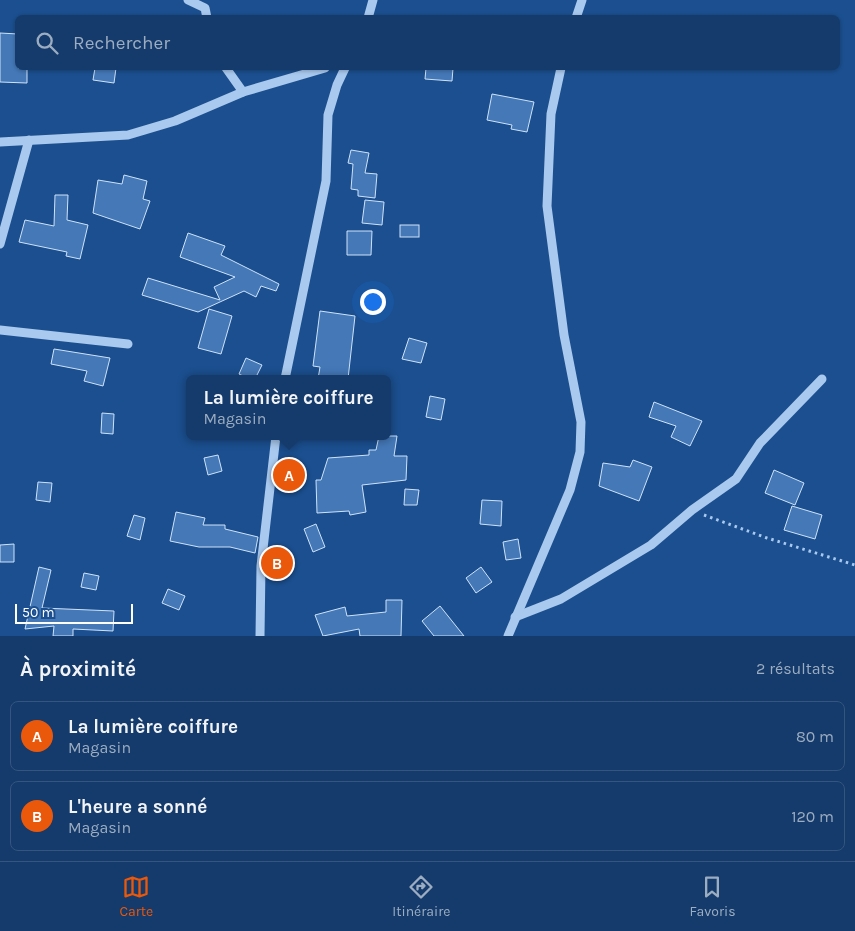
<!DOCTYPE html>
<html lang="fr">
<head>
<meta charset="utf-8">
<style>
	:root { --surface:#143b6b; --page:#214673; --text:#f1f3f6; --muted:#9dadc1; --line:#33557e; --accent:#ea580c }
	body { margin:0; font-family:Karla,sans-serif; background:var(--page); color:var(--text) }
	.scale { position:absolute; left:15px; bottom:12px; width:118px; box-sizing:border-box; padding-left:5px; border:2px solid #fff; border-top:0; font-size:14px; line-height:18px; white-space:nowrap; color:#fff; -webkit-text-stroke:4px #1b4f8f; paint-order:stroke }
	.you { position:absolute; left:372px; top:301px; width:18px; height:18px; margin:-12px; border:4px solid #fff; border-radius:50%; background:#1a73e8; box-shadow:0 0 0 8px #1a73e833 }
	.badge { display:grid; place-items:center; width:32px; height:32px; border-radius:50%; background:var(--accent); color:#fff; font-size:16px; font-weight:700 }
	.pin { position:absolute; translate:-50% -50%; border:2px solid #fff; box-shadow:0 1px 5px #0006 }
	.popup { position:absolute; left:186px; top:375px; width:205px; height:65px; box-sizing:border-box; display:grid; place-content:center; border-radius:8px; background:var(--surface); filter:drop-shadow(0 1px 4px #0005); font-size:16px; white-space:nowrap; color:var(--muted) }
	.popup b { font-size:19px; color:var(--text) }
	.popup::after { content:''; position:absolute; left:50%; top:100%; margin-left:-10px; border:10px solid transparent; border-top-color:var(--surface) }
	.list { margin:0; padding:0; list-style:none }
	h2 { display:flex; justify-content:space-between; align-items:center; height:65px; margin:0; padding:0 20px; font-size:21px }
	h2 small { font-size:16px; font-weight:400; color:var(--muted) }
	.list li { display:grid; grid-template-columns:32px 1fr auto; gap:15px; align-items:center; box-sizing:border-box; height:70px; margin:0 10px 10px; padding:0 10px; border:1px solid var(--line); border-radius:8px }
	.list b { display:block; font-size:19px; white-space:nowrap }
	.list p { margin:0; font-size:16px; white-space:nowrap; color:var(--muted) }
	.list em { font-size:16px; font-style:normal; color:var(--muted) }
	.icon { flex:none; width:28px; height:28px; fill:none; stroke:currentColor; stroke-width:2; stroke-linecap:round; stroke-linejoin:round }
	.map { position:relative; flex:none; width:855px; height:636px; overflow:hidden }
	.search { position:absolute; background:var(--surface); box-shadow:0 1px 4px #0004; left:15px; right:15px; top:15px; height:55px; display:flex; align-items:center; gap:12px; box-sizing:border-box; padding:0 18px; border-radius:8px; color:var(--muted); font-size:19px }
	.sheet { height:225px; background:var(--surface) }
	nav { display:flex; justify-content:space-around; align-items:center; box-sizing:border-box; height:70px; border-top:1px solid var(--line); background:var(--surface); font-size:14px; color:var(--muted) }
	nav a { display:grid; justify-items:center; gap:2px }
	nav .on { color:var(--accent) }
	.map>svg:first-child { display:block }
</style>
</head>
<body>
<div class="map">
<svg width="855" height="636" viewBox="0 0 855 636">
	<rect width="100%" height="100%" fill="#1b4f8f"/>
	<g fill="#4478b7" stroke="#cfe3fa">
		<polygon points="0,33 18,34 18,68 27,68 27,83 0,82"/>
		<polygon points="95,68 116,68 114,83 93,80"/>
		<polygon points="426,68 453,68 452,81 425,79"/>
		<polygon points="492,94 534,102 527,132 511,129 512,125 487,120"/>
		<polygon points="351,150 369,153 365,173 377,174 375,198 358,196 358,190 351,189 353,164 348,163"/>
		<polygon points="124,175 147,181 143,199 150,201 140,229 93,213 98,180 122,184"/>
		<polygon points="55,195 68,195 67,220 88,225 80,259 66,256 67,252 19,242 25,220 54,226"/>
		<polygon points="365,200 384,202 382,225 362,223"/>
		<rect x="400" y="225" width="19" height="12"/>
		<polygon points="347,231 372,231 371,255 347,255"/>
		<polygon points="188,233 225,246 221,255 279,284 276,291 261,286 256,297 244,291 198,312 142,295 148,278 220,300 214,287 235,277 180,257"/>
		<polygon points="209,309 232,316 221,354 198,348"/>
		<polygon points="320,311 355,316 348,379 318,379 320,367 313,366"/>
		<polygon points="409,338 427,343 421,363 402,359"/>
		<polygon points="54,349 110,358 103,386 84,381 87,371 51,364"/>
		<polygon points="246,358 262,365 255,379 249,379 239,374"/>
		<polygon points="430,396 445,399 441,420 426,417"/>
		<polygon points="654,402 702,421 690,446 671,437 676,426 649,417"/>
		<polygon points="102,413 114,414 113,434 101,433"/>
		<polygon points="379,436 397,436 394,456 407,456 406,480 362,485 366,512 350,515 349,511 317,513 316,480 321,480 328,458 369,455 369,450 376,450"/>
		<polygon points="218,455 222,471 208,475 204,458"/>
		<polygon points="633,460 652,467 639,501 599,486 603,463 630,467"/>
		<polygon points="774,470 804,483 795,505 765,493"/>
		<polygon points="38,482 52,483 50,502 36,500"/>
		<polygon points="405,489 419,490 417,505 404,505"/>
		<polygon points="482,500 502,501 501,526 480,524"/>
		<polygon points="792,506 822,515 815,539 784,530"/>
		<polygon points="176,512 205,518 203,525 225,525 225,529 258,537 255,553 230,547 199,547 170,541"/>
		<polygon points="134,515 145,518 140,540 127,536"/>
		<polygon points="316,524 325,547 313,552 304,529"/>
		<polygon points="518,539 521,558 506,560 503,542"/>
		<polygon points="14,544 14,562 0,562 0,545"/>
		<polygon points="39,567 51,570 42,608 114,611 113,631 73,629 73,636 53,636 54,626 25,629"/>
		<polygon points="481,567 492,582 476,593 466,578"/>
		<polygon points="84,573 99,576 96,590 81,587"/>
		<polygon points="168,589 185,596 179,610 162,603"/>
		<polygon points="386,600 402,600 401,636 360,636 359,629 323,636 315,615 345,607 347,616 386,612"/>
		<polygon points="440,606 464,636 434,636 422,621"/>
	</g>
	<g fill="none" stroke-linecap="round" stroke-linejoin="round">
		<polyline stroke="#a9c9ee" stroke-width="3" stroke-dasharray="2.5 4" stroke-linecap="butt" points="704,515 767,538 855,565"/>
		<g stroke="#a9c9ee" stroke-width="9">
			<polyline points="188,0 205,8 207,18"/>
			<polyline points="368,18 373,0"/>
			<polyline points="576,18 582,0"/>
			<polyline points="226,68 243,92"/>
			<polyline points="0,142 128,135 175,121 243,92 325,68"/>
			<polyline points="0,244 29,140"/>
			<polyline points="0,330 128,344"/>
			<polyline points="285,379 326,181 328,115 337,85 345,68"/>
			<polyline points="515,617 561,599 651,545 692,510 736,479 760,443 822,379"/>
			<polyline points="260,636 261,566 276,436"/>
			<polyline points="508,636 570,490 580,452 581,422 564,335 547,206 551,114 561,68"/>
		</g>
	</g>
</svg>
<div class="scale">50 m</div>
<div class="you"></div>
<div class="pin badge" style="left:289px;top:475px">A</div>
<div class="popup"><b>La lumière coiffure</b>Magasin</div>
<div class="pin badge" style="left:277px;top:563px">B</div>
<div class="search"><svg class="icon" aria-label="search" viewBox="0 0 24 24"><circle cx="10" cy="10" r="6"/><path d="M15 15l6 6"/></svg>Rechercher</div>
</div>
<section class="sheet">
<h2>À proximité<small>2 résultats</small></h2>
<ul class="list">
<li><span class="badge">A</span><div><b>La lumière coiffure</b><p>Magasin</p></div><em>80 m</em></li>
<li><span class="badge">B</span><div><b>L'heure a sonné</b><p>Magasin</p></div><em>120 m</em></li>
</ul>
</section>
<nav>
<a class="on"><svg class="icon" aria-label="map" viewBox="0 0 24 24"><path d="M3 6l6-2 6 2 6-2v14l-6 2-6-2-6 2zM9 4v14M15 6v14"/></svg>Carte</a>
<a><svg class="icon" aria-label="directions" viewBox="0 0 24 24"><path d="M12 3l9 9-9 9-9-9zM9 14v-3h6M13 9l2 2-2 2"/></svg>Itinéraire</a>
<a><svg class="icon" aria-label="saved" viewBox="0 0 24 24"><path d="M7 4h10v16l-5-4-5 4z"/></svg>Favoris</a>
</nav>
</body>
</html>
